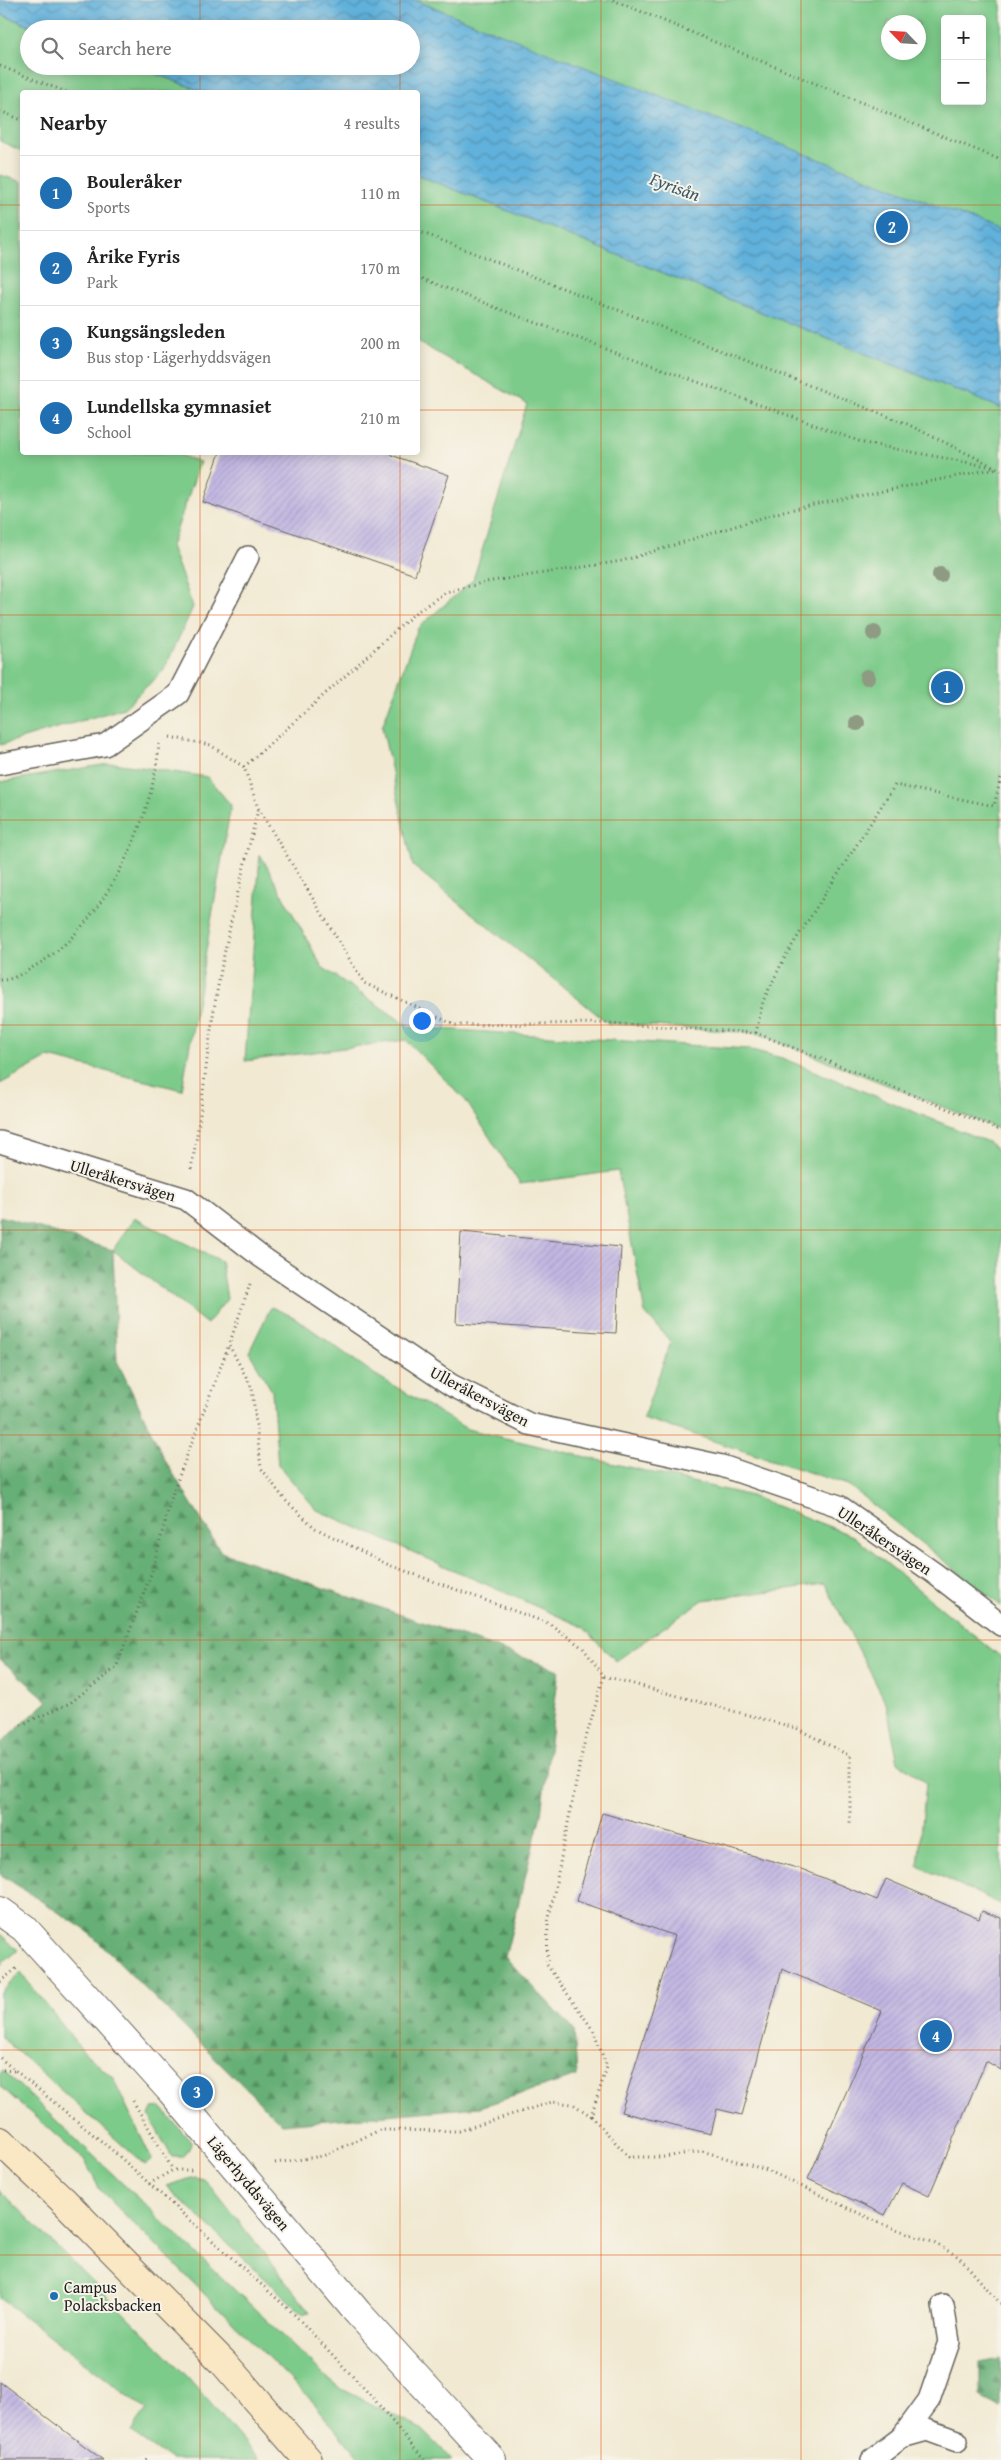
<!DOCTYPE html>
<html lang="en">
<head>
<meta charset="utf-8">
<style>
	:root { --surface:#fff; --page:#f6f6f6; --text:#222; --muted:#767676; --line:#e0e0e0; --accent:#1f6fb2 }
	body { margin:0; font-family:"Gentium Book Plus",serif; background:var(--page); color:var(--text) }
	.controls { position:absolute; right:15px; top:15px; display:grid; overflow:hidden; border-radius:5px; box-shadow:0 2px 12px #0003 }
	.controls button { width:45px; height:45px; display:grid; place-items:center; padding:0; border:0; border-bottom:1px solid var(--line); background:var(--surface); color:var(--text); font:25px sans-serif }
	.compass { position:absolute; left:881px; top:15px; width:45px; height:45px; border-radius:50%; background:var(--surface); box-shadow:0 2px 12px #0003; rotate:295deg }
	.you { position:absolute; left:421px; top:1020px; width:18px; height:18px; margin:-12px; border:4px solid #fff; border-radius:50%; background:#1a73e8; box-shadow:0 0 0 8px #1a73e833 }
	.badge { display:grid; place-items:center; width:32px; height:32px; border-radius:50%; background:var(--accent); color:#fff; font-size:16px; font-weight:700 }
	.pin { position:absolute; translate:-50% -50%; border:2px solid #fff; box-shadow:0 1px 5px #0006 }
	.list { margin:0; padding:0; list-style:none }
	h2 { display:flex; justify-content:space-between; align-items:center; height:65px; margin:0; padding:0 20px; font-size:21px }
	h2 small { font-size:16px; font-weight:400; color:var(--muted) }
	.list li { display:grid; grid-template-columns:32px 1fr auto; gap:15px; align-items:center; box-sizing:border-box; height:75px; padding:0 20px; border-top:1px solid var(--line) }
	.list b { display:block; font-size:19px; white-space:nowrap }
	.list p { margin:0; font-size:16px; white-space:nowrap; color:var(--muted) }
	.list em { font-size:16px; font-style:normal; color:var(--muted) }
	.icon { flex:none; width:28px; height:28px; fill:none; stroke:currentColor; stroke-width:2; stroke-linecap:round; stroke-linejoin:round }
	.map { position:relative; flex:none; width:1001px; height:2460px; overflow:hidden }
	.search { position:absolute; background:var(--surface); box-shadow:0 2px 12px #0003; left:20px; top:20px; width:400px; height:55px; display:flex; align-items:center; gap:12px; box-sizing:border-box; padding:0 18px; border-radius:28px; color:var(--muted); font-size:19px }
	.panel { position:absolute; background:var(--surface); box-shadow:0 2px 12px #0003; left:20px; top:90px; width:400px; height:365px; border-radius:5px }
	.map>svg:first-child { display:block }
</style>
</head>
<body>
<div class="map">
<svg width="1001" height="2460" viewBox="0 0 1001 2460">
	<defs>
		<pattern id="forest-firs" width="22" height="20" patternUnits="userSpaceOnUse" patternTransform="scale(1.25)"><rect width="22" height="20" fill="#66af76"/><path d="M5 1l3.5 6h-7zM16 11l3.5 6h-7z" fill="#538e60"/></pattern>
		<pattern id="water-waves" width="16" height="10" patternUnits="userSpaceOnUse" patternTransform="scale(1.25)"><rect width="16" height="10" fill="#61b1db"/><path d="M0 5q4-4 8 0t8 0" fill="none" stroke="#4f8fb1"/></pattern>
		<pattern id="building-hatch" width="6" height="6" patternUnits="userSpaceOnUse" patternTransform="scale(1.25)"><rect width="6" height="6" fill="#c2b7e3"/><path d="M-1 1l2-2M0 6l6-6M5 7l2-2" fill="none" stroke="#a69dc2"/></pattern>
	</defs>
	<rect width="100%" height="100%" fill="#f7f3e8"/>
	<filter id="ink" filterUnits="userSpaceOnUse"><feTurbulence type="fractalNoise" baseFrequency=".02" numOctaves="2"/><feDisplacementMap in="SourceGraphic" scale="10" xChannelSelector="R" yChannelSelector="G"/><feConvolveMatrix kernelMatrix="1 2 1 2 8 2 1 2 1" color-interpolation-filters="sRGB"/></filter>
	<filter id="wash" filterUnits="userSpaceOnUse"><feTurbulence type="fractalNoise" baseFrequency=".0096" numOctaves="4" result="noise"/><feDisplacementMap in="SourceGraphic" scale="20" xChannelSelector="R" yChannelSelector="G"/><feGaussianBlur stdDeviation="1.12" result="paint"/><feColorMatrix in="noise" values="0 0 0 0 0 0 0 0 0 0 0 0 0 0 0 0 0 1.4 0 .05"/><feComposite in="paint" operator="in"/></filter>
	<g filter="url(#wash)">
		<rect width="100%" height="100%" fill="#f1e9d2"/>
		<g fill="#7dcb8a" stroke="#4c7453" fill-rule="evenodd">
			<path d="M415 0H1001V308L582 67ZM945 19H982V101H945ZM888 22H918V52H888Z"/>
			<polygon points="0,14 38,29 29,29 29,66 135,66 204,92 22,92 22,151 0,141"/>
			<polygon points="0,175 22,182 22,452 174,453 200,462 171,546 193,607 164,670 124,708 0,745"/>
			<polygon points="418,175 1001,408 1001,1130 756,1033 608,1023 413,866 382,727 418,628 473,580 527,404 418,342"/>
			<polygon points="114,763 207,777 231,805 182,1090 49,1057 0,1084 0,782"/>
			<polygon points="260,854 322,967 410,1027 748,1049 782,1058 988,1142 1001,1153 1001,1606 848,1485 643,1418 671,1342 645,1313 618,1171 520,1184 466,1101 406,1040 245,1061"/>
			<polygon points="134,1218 221,1261 227,1299 207,1324 113,1250"/>
			<polygon points="271,1307 294,1317 374,1374 467,1429 751,1496 853,1536 1001,1657 1001,1904 918,1866 926,1783 898,1762 886,1703 825,1584 703,1600 616,1661 583,1627 317,1510 278,1465 272,1391 249,1352"/>
			<polygon points="0,1934 18,1950 0,1966"/>
			<polygon points="21,1973 82,2050 113,2078 152,2160 145,2165 0,2036 0,1993"/>
			<polygon points="3,2070 336,2386 423,2430 453,2460 361,2460 313,2402 100,2190 85,2161 0,2086 0,2074"/>
			<polygon points="161,2107 191,2142 190,2149 183,2157 172,2157 149,2116 153,2108"/>
			<polygon points="195,2177 204,2179 210,2185 310,2312 303,2314 166,2186"/>
			<polygon points="0,2190 187,2376 259,2460 171,2460 131,2432 147,2410 0,2298"/>
		</g>
		<g fill="url(#forest-firs)" stroke="#416649">
			<polygon points="0,1216 113,1250 117,1361 166,1462 221,1552 559,1670 541,1814 505,1957 574,2030 577,2076 480,2107 282,2124 87,1931 0,1874 0,1744 48,1701 0,1659"/>
			<polygon points="1001,2358 1001,2408 980,2397 980,2362"/>
		</g>
		<polygon fill="url(#water-waves)" stroke="#3e667c" points="0,0 415,0 1001,231 1001,408 418,175 418,92 204,92 135,66 411,66 411,29 38,29 0,14"/>
		<g id="blocks">
			<g fill="url(#building-hatch)">
				<polygon points="220,452 392,452 391,455 449,475 415,575 203,502"/>
				<polygon points="461,1232 621,1247 616,1333 456,1323"/>
				<polygon points="602,1813 804,1870 877,1900 886,1879 979,1919 982,1911 1001,1918 1001,2070 986,2061 929,2196 902,2183 885,2215 808,2179 882,2011 782,1969 742,2115 717,2109 711,2134 621,2112 675,1936 577,1901"/>
				<polygon points="0,2382 103,2460 0,2460"/>
			</g>
		</g>
	</g>
	<g filter="url(#ink)">
		<use href="#blocks" fill-opacity="0" stroke="#67645c" stroke-width="1"/>
		<g fill="none" stroke-linecap="round" stroke-linejoin="round">
			<g stroke="#67645c" stroke-width="24">
				<g id="service">
					<polyline points="0,764 105,745 178,694 248,557"/>
					<polyline points="0,1142 186,1199 260,1256 451,1385 529,1424 722,1466 839,1506 934,1573 1001,1625"/>
					<polyline points="902,2437 929,2400 949,2342 943,2305"/>
					<polyline points="872,2460 902,2437 927,2430 957,2441"/>
				</g>
			</g>
			<g stroke="#67645c" stroke-width="30">
				<polyline id="minor" points="0,1911 24,1928 171,2091 358,2313 492,2460"/>
			</g>
			<g stroke="#67645c" stroke-width="30">
				<polyline id="secondary" points="0,2141 65,2202 223,2362 308,2460"/>
			</g>
			<g stroke="#67645c" stroke-width="3" stroke-dasharray="1 4" stroke-linecap="butt">
				<polyline points="613,0 1001,160"/>
				<polyline points="0,66 66,92"/>
				<polyline points="0,111 22,120"/>
				<polyline points="418,231 907,424 1001,470"/>
				<polyline points="418,277 515,315 864,443 992,467"/>
				<polyline points="170,737 210,745 244,767 258,808 364,983 455,1025 608,1023 756,1033 1001,1130"/>
				<polyline points="244,767 415,613 446,592 486,582 622,561 784,511 997,468"/>
				<path d="M0 980C11 981 25 972 35 966 103 928 154 819 159 743"/>
				<polyline points="756,1033 763,1001 786,955 895,785 994,806 1001,778"/>
				<path d="M191 1169C202 1114 206 1058 215 1003 226 938 242 874 258 810"/>
				<polyline points="250,1284 229,1345 252,1388 261,1468 285,1500 315,1528 389,1565 550,1624 583,1648 604,1676 796,1728 850,1756 850,1823"/>
				<polyline points="21,1725 70,1703 116,1668 152,1571 173,1492 229,1345"/>
				<polyline points="0,1982 17,1968"/>
				<polyline points="0,2058 112,2150 295,2315 374,2399 424,2460"/>
				<polyline points="3,2070 14,2071"/>
				<polyline points="133,2101 173,2170"/>
				<polyline points="591,2116 629,2157 664,2157 702,2151 767,2170 882,2224 932,2242 959,2257 1001,2304"/>
				<polyline points="275,2163 323,2156 380,2130 459,2131 552,2102 573,2104 591,2116 607,2067 593,2030 547,1965 548,1923 583,1748 604,1676"/>
				<polyline points="149,2184 173,2170 194,2170"/>
				<polyline points="146,2460 147,2460"/>
			</g>
			<use href="#service" stroke="#fff" stroke-width="21"/>
			<use href="#minor" stroke="#fff" stroke-width="28"/>
			<use href="#secondary" stroke="#fae7c3" stroke-width="28"/>
		</g>
		<g fill="#8f9a83">
			<circle cx="940" cy="575" r="8"/>
			<circle cx="874" cy="633" r="8"/>
			<circle cx="867" cy="677" r="8"/>
			<circle cx="857" cy="723" r="8"/>
		</g>
	</g>
	<path fill="none" stroke="#de560d" stroke-width="1" stroke-opacity="0.55" d="M200 0V29M400 0V29M601 0V2460M801 0V2460M200 66V92M400 66V92M0 205H22M418 205H1001M0 410H22M418 410H1001M200 452V2460M400 452V2460M0 615H1001M0 820H1001M0 1025H1001M0 1230H1001M0 1435H1001M0 1640H1001M0 1845H1001M0 2050H1001M0 2255H1001"/>
	<circle fill="#1f6fb2" stroke="#f7f3e8" stroke-width="2" cx="54" cy="2296" r="5"/>
	<g text-anchor="middle" stroke-width="4" stroke-linejoin="round" paint-order="stroke">
		<g font-size="16" fill="#1c1c1c" stroke="#f7f3e8">
			<text transform="translate(123 1180) rotate(17)" y="6">Ulleråkersvägen</text>
			<text transform="translate(480 1396) rotate(28)" y="6">Ulleråkersvägen</text>
			<text transform="translate(885 1540) rotate(34)" y="6">Ulleråkersvägen</text>
			<text transform="translate(249 2183) rotate(50)" y="6">Lägerhyddsvägen</text>
		</g>
		<g font-size="16" fill="#1c1c1c" stroke="#f7f3e8" text-anchor="start">
			<text x="64" y="2293">Campus<tspan x="64" dy="18">Polacksbacken</tspan></text>
		</g>
		<g font-size="18" font-style="italic" fill="#385868" stroke="#f7f3e8">
			<text transform="translate(675 187) rotate(20)" y="6">Fyrisån</text>
		</g>
	</g>
</svg>
<div class="controls">
<button>+</button>
<button>−</button>
</div>
<svg class="compass" viewBox="-18 -18 36 36"><path d="M0-13l5 13h-10z" fill="#e53935"/><path d="M0 13l5-13h-10z" fill="#767676"/></svg>
<div class="you"></div>
<div class="pin badge" style="left:947px;top:687px">1</div>
<div class="pin badge" style="left:892px;top:227px">2</div>
<div class="pin badge" style="left:197px;top:2092px">3</div>
<div class="pin badge" style="left:936px;top:2036px">4</div>
<div class="search"><svg class="icon" aria-label="search" viewBox="0 0 24 24"><circle cx="10" cy="10" r="6"/><path d="M15 15l6 6"/></svg>Search here</div>
<section class="panel">
<h2>Nearby<small>4 results</small></h2>
<ul class="list">
<li><span class="badge">1</span><div><b>Bouleråker</b><p>Sports</p></div><em>110 m</em></li>
<li><span class="badge">2</span><div><b>Årike Fyris</b><p>Park</p></div><em>170 m</em></li>
<li><span class="badge">3</span><div><b>Kungsängsleden</b><p>Bus stop · Lägerhyddsvägen</p></div><em>200 m</em></li>
<li><span class="badge">4</span><div><b>Lundellska gymnasiet</b><p>School</p></div><em>210 m</em></li>
</ul>
</section>
</div>
</body>
</html>
